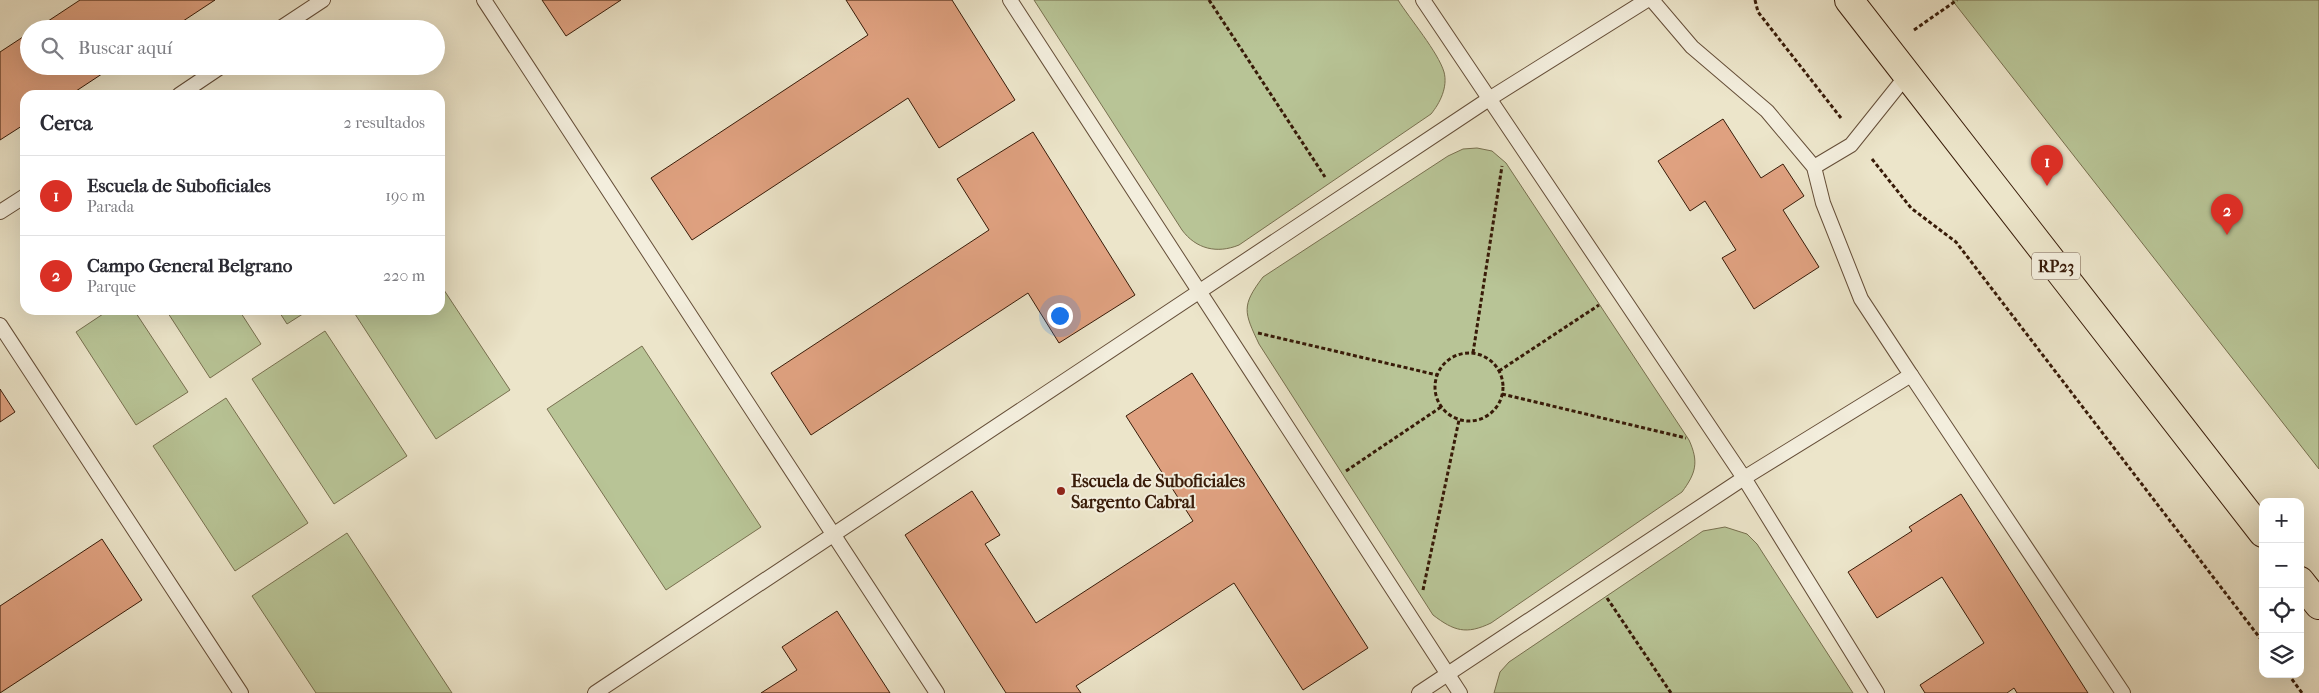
<!DOCTYPE html>
<html lang="es">
<head>
<meta charset="utf-8">
<style>
	:root { --surface:#fff; --page:#f2f2f3; --text:#2b2b33; --muted:#7c7c81; --line:#e1e1e2; --accent:#d93025 }
	body { margin:0; font-family:"IM FELL French Canon",serif; background:var(--page); color:var(--text) }
	.controls { position:absolute; right:15px; bottom:15px; display:grid; overflow:hidden; border-radius:10px; box-shadow:0 5px 20px #0002 }
	.controls button { width:45px; height:45px; display:grid; place-items:center; padding:0; border:0; border-bottom:1px solid var(--line); background:var(--surface); color:var(--text); font:25px sans-serif }
	.you { position:absolute; left:1059px; top:315px; width:18px; height:18px; margin:-12px; border:4px solid #fff; border-radius:50%; background:#1a73e8; box-shadow:0 0 0 8px #1a73e833 }
	.badge { display:grid; place-items:center; width:32px; height:32px; border-radius:50%; background:var(--accent); color:#fff; font-size:16px; font-weight:700 }
	.pin { position:absolute; translate:-50% -41px; filter:drop-shadow(0 1px 2px #0008) }
	.pin::after { content:''; position:absolute; top:26px; width:18px; height:15px; background:inherit; clip-path:polygon(0 0,100% 0,50% 100%) }
	.list { margin:0; padding:0; list-style:none }
	h2 { display:flex; justify-content:space-between; align-items:center; height:65px; margin:0; padding:0 20px; font-size:21px }
	h2 small { font-size:16px; font-weight:400; color:var(--muted) }
	.list li { display:grid; grid-template-columns:32px 1fr auto; gap:15px; align-items:center; box-sizing:border-box; height:80px; padding:0 20px; border-top:1px solid var(--line) }
	.list b { display:block; font-size:19px; white-space:nowrap }
	.list p { margin:0; font-size:16px; white-space:nowrap; color:var(--muted) }
	.list em { font-size:16px; font-style:normal; color:var(--muted) }
	.icon { flex:none; width:28px; height:28px; fill:none; stroke:currentColor; stroke-width:2; stroke-linecap:round; stroke-linejoin:round }
	.map { position:relative; flex:none; width:2319px; height:693px; overflow:hidden }
	.search { position:absolute; background:var(--surface); box-shadow:0 5px 20px #0002; left:20px; top:20px; width:425px; height:55px; display:flex; align-items:center; gap:12px; box-sizing:border-box; padding:0 18px; border-radius:28px; color:var(--muted); font-size:19px }
	.panel { position:absolute; background:var(--surface); box-shadow:0 5px 20px #0002; left:20px; top:90px; width:425px; height:225px; border-radius:15px }
	.map>svg:first-child { display:block }
</style>
</head>
<body>
<div class="map">
<svg width="2319" height="693" viewBox="0 0 2319 693">
	<rect width="100%" height="100%" fill="#ece5ca"/>
	<filter id="stains"><feTurbulence type="fractalNoise" baseFrequency=".004" numOctaves="4"/><feColorMatrix values="0 0 0 0 .2 0 0 0 0 .09 0 0 0 0 .02 0 0 0 .5 -.17"/></filter>
	<radialGradient id="worn" r=".72"><stop offset=".6" stop-color="#630" stop-opacity="0"/><stop offset="1" stop-color="#630" stop-opacity=".3"/></radialGradient>
	<g fill="#b8c496" stroke="#78704f">
		<path d="M1034 0H1398C1410 19 1438 52 1444 72 1448 87 1440 103 1431 114L1239 245C1217 254 1196 249 1182 230Z"/>
		<polygon points="1952,0 2319,0 2319,469"/>
		<path d="M1477 148 1492 151 1506 163 1689 440C1699 462 1696 473 1682 492L1491 623C1466 635 1454 631 1433 615L1259 344C1244 312 1241 306 1263 277L1448 156 1463 149Z"/>
		<polygon points="440,284 510,390 436,439 355,314 361,310 440,310"/>
		<polygon points="109,310 134,310 188,392 136,425 76,332"/>
		<polygon points="166,310 239,310 261,344 210,378"/>
		<polygon points="278,310 309,310 287,324"/>
		<polygon points="325,331 407,456 334,504 252,379"/>
		<polygon points="642,346 761,527 666,590 547,409"/>
		<polygon points="226,398 308,523 235,571 153,446"/>
		<polygon points="1725,527 1747,534 1757,544 1853,693 1494,693 1500,672 1509,662 1703,531"/>
		<polygon points="347,533 452,693 316,693 252,596"/>
	</g>
	<g fill="#dfa180" stroke="#381b08">
		<polygon points="80,0 215,0 171,29 36,29"/>
		<polygon points="542,0 621,0 566,36"/>
		<polygon points="846,0 952,0 1015,100 939,148 908,98 692,240 651,178 868,35"/>
		<polygon points="29,33 29,66 114,66 70,95 25,95 25,124 0,140 0,52"/>
		<polygon points="1723,119 1761,178 1783,164 1804,196 1783,210 1819,267 1754,309 1722,258 1736,250 1705,201 1690,211 1658,161"/>
		<polygon points="1033,132 1135,295 1059,343 1028,293 811,435 771,373 989,230 957,179"/>
		<polygon points="1192,373 1368,648 1303,690 1234,583 1076,686 1081,693 1006,693 905,535 972,491 1000,535 985,544 1036,623 1193,521 1126,416"/>
		<polygon points="0,389 15,412 0,422"/>
		<polygon points="1961,494 2088,693 2017,693 2014,688 2007,693 1925,693 1920,685 1984,643 1942,577 1877,618 1848,572 1912,531 1909,527"/>
		<polygon points="102,539 142,600 0,693 0,606"/>
		<polygon points="837,611 890,693 761,693 797,670 782,647"/>
	</g>
	<g fill="none" stroke-linecap="round" stroke-linejoin="round">
		<g stroke="#654e38" stroke-width="16">
			<g id="service">
				<polyline points="484,0 937,693"/>
				<polyline points="1010,0 1460,693"/>
				<polyline points="1423,0 1744,478 1877,693"/>
				<polyline points="279,29 323,0"/>
				<polyline points="179,95 222,66"/>
				<polyline points="1814,167 1851,145 1907,75"/>
				<polyline points="0,212 25,196"/>
				<polyline points="0,325 241,693"/>
				<polyline points="1911,375 2123,693"/>
				<polyline points="595,693 1489,99 1647,0"/>
				<polyline points="1419,693 1744,478 1911,375 1861,299 1823,203 1814,167 1767,111 1692,47 1652,0"/>
			</g>
		</g>
		<g stroke="#381b08" stroke-width="30">
			<g id="primary">
				<polyline points="1849,0 2263,533"/>
				<polyline points="2300,581 2319,605"/>
			</g>
		</g>
		<g stroke="#381b08" stroke-width="3" stroke-dasharray="4 2.5" stroke-linecap="butt">
			<polyline points="1209,0 1325,177"/>
			<polyline points="1755,0 1758,12 1841,118"/>
			<polyline points="1914,30 1957,0"/>
			<polyline points="1872,159 1911,208 1956,242 2263,642"/>
			<polyline points="1258,333 1437,375"/>
			<polyline points="1473,353 1502,166"/>
			<circle cx="1469" cy="387" r="34"/>
			<polyline points="1499,371 1599,305"/>
			<polyline points="1502,394 1686,438"/>
			<polyline points="1346,471 1441,407"/>
			<polyline points="1423,590 1459,420"/>
			<polyline points="1607,598 1671,693"/>
			<polyline points="2288,674 2302,693"/>
		</g>
		<use href="#service" stroke="#f3eedd" stroke-width="14"/>
		<use href="#primary" stroke="#ece5ca" stroke-width="28"/>
	</g>
	<circle fill="#8f2418" stroke="#f3eedd" stroke-width="2" cx="1061" cy="491" r="5"/>
	<g text-anchor="middle" stroke-width="4" stroke-linejoin="round" paint-order="stroke">
		<rect fill="#f3eedd" stroke="#705a48" stroke-width="1" x="2032" y="252.5" width="48" height="27" rx="4"/>
		<g font-size="16" font-weight="bold" fill="#381b08">
			<text x="2056" y="272">RP23</text>
		</g>
		<g font-size="18" font-weight="bold" fill="#381b08" stroke="#f3eedd" text-anchor="start">
			<text x="1071" y="487">Escuela de Suboficiales<tspan x="1071" dy="21">Sargento Cabral</tspan></text>
		</g>
	</g>
	<rect width="100%" height="100%" filter="url(#stains)"/>
	<rect width="100%" height="100%" fill="url(#worn)"/>
</svg>
<div class="controls">
<button>+</button>
<button>−</button>
<button><svg class="icon" aria-label="locate" viewBox="0 0 24 24"><circle cx="12" cy="12" r="6"/><path d="M12 2v4M12 18v4M2 12h4M18 12h4"/></svg></button>
<button><svg class="icon" aria-label="layers" viewBox="0 0 24 24"><path d="M12 4l9 5-9 5-9-5zM3 14l9 5 9-5"/></svg></button>
</div>
<div class="you"></div>
<div class="pin badge" style="left:2047px;top:186px">1</div>
<div class="pin badge" style="left:2227px;top:235px">2</div>
<div class="search"><svg class="icon" aria-label="search" viewBox="0 0 24 24"><circle cx="10" cy="10" r="6"/><path d="M15 15l6 6"/></svg>Buscar aquí</div>
<section class="panel">
<h2>Cerca<small>2 resultados</small></h2>
<ul class="list">
<li><span class="badge">1</span><div><b>Escuela de Suboficiales</b><p>Parada</p></div><em>190 m</em></li>
<li><span class="badge">2</span><div><b>Campo General Belgrano</b><p>Parque</p></div><em>220 m</em></li>
</ul>
</section>
</div>
</body>
</html>
